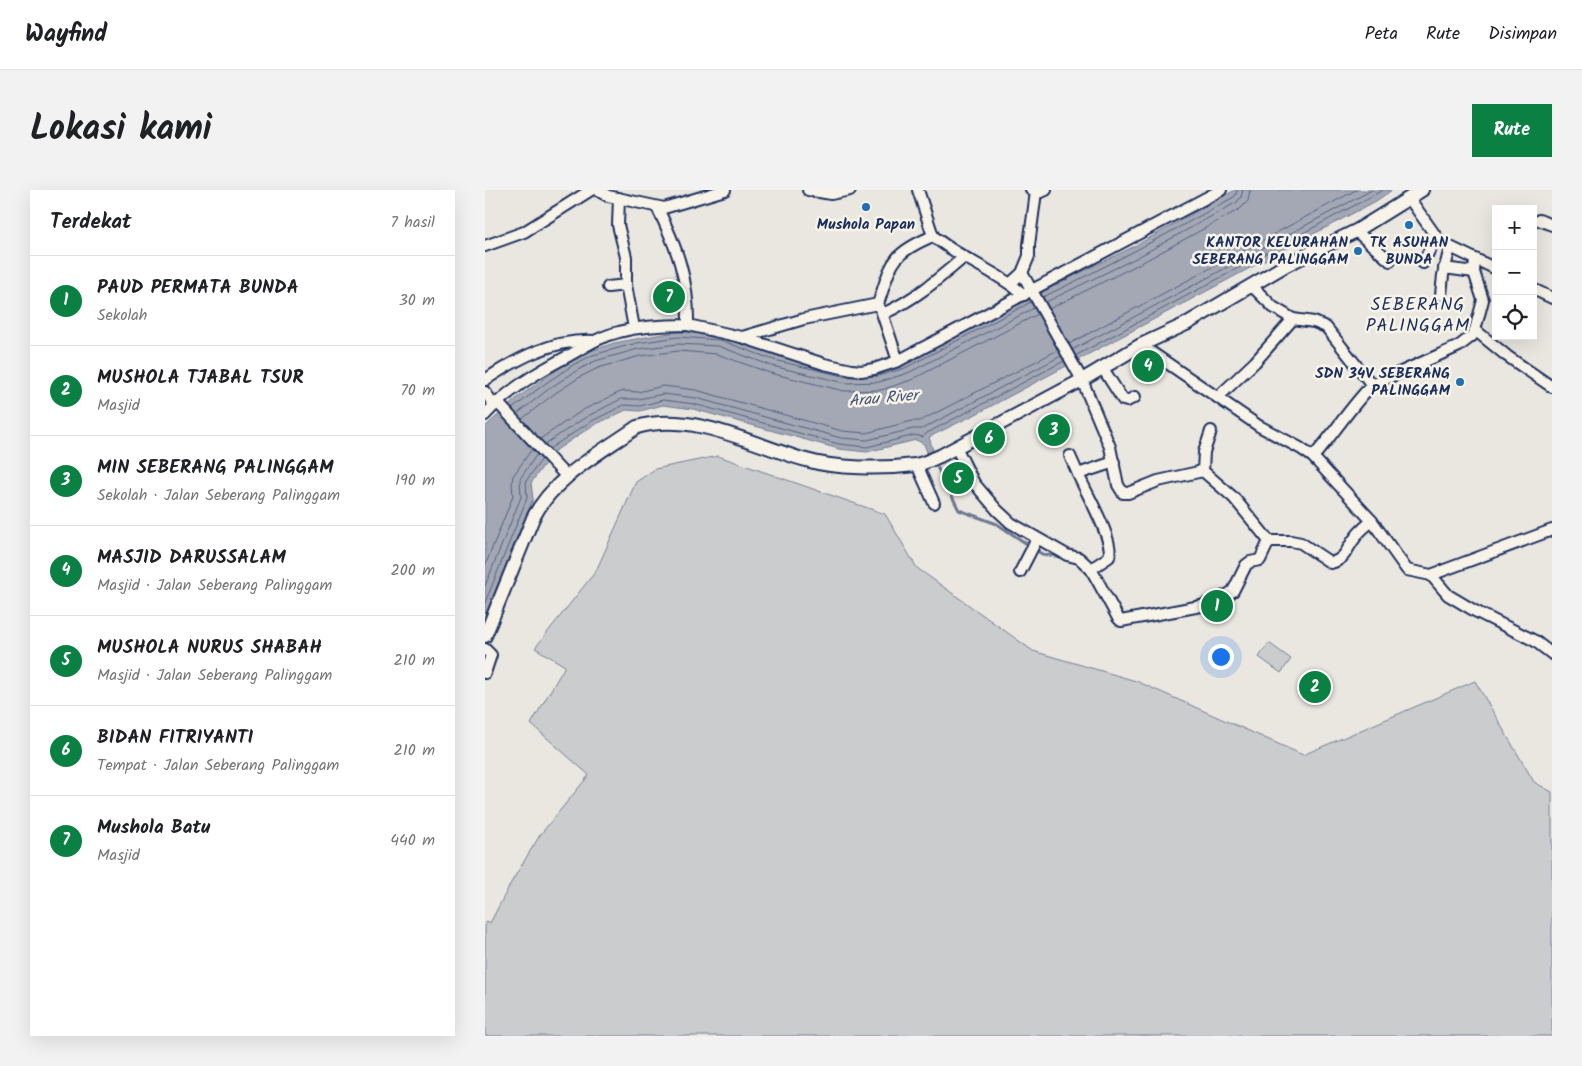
<!DOCTYPE html>
<html lang="id">
<head>
<meta charset="utf-8">
<style>
	:root { --surface:#fff; --page:#f2f2f2; --text:#202124; --muted:#757577; --line:#e0e0e0; --accent:#0b8043 }
	body { margin:0; font-family:Kalam,sans-serif; background:var(--page); color:var(--text) }
	.controls { position:absolute; right:15px; top:15px; display:grid; overflow:hidden; border-radius:0px; box-shadow:0 5px 20px #0002 }
	.controls button { width:45px; height:45px; display:grid; place-items:center; padding:0; border:0; border-bottom:1px solid var(--line); background:var(--surface); color:var(--text); font:25px sans-serif }
	.you { position:absolute; left:735px; top:466px; width:18px; height:18px; margin:-12px; border:4px solid #fff; border-radius:50%; background:#1a73e8; box-shadow:0 0 0 8px #1a73e833 }
	.badge { display:grid; place-items:center; width:32px; height:32px; border-radius:50%; background:var(--accent); color:#fff; font-size:16px; font-weight:700 }
	.pin { position:absolute; translate:-50% -50%; border:2px solid #fff; box-shadow:0 1px 5px #0006 }
	.list { margin:0; padding:0; list-style:none }
	h2 { display:flex; justify-content:space-between; align-items:center; height:65px; margin:0; padding:0 20px; font-size:21px }
	h2 small { font-size:16px; font-weight:400; color:var(--muted) }
	.list li { display:grid; grid-template-columns:32px 1fr auto; gap:15px; align-items:center; box-sizing:border-box; height:90px; padding:0 20px; border-top:1px solid var(--line) }
	.list b { display:block; font-size:19px; white-space:nowrap }
	.list p { margin:0; font-size:16px; white-space:nowrap; color:var(--muted) }
	.list em { font-size:16px; font-style:normal; color:var(--muted) }
	.icon { flex:none; width:28px; height:28px; fill:none; stroke:currentColor; stroke-width:2; stroke-linecap:round; stroke-linejoin:round }
	.map { position:relative; flex:none; width:1067px; height:846px; overflow:hidden; border-radius:0px }
	header { display:flex; align-items:center; gap:30px; box-sizing:border-box; height:70px; padding:0 25px; background:var(--surface); border-bottom:1px solid var(--line) }
	header strong { font-size:24px }
	nav { display:flex; gap:28px; margin-inline-start:auto; font-size:18px }
	.intro { display:flex; align-items:center; justify-content:space-between; box-sizing:border-box; height:120px; padding:0 30px }
	h1 { margin:0; font-size:35px }
	.button { padding:12px 22px; border-radius:0px; background:var(--accent); color:#fff; font-size:18px; font-weight:700 }
	main { display:flex; gap:30px; padding:0 30px }
	aside { flex:1; background:var(--surface); border-radius:0px; box-shadow:0 5px 20px #0002 }
	.map>svg:first-child { display:block }
</style>
</head>
<body>
<header>
<strong>Wayfind</strong>
<nav><a>Peta</a><a>Rute</a><a>Disimpan</a></nav>
</header>
<div class="intro"><h1>Lokasi kami</h1><a class="button">Rute</a></div>
<main>
<aside>
<h2>Terdekat<small>7 hasil</small></h2>
<ul class="list">
<li><span class="badge">1</span><div><b>PAUD PERMATA BUNDA</b><p>Sekolah</p></div><em>30 m</em></li>
<li><span class="badge">2</span><div><b>MUSHOLA TJABAL TSUR</b><p>Masjid</p></div><em>70 m</em></li>
<li><span class="badge">3</span><div><b>MIN SEBERANG PALINGGAM</b><p>Sekolah · Jalan Seberang Palinggam</p></div><em>190 m</em></li>
<li><span class="badge">4</span><div><b>MASJID DARUSSALAM</b><p>Masjid · Jalan Seberang Palinggam</p></div><em>200 m</em></li>
<li><span class="badge">5</span><div><b>MUSHOLA NURUS SHABAH</b><p>Masjid · Jalan Seberang Palinggam</p></div><em>210 m</em></li>
<li><span class="badge">6</span><div><b>BIDAN FITRIYANTI</b><p>Tempat · Jalan Seberang Palinggam</p></div><em>210 m</em></li>
<li><span class="badge">7</span><div><b>Mushola Batu</b><p>Masjid</p></div><em>440 m</em></li>
</ul>
</aside>
<div class="map">
<svg width="1067" height="846" viewBox="0 0 1067 846">
	<rect width="100%" height="100%" fill="#eae7e0"/>
	<filter id="ink" filterUnits="userSpaceOnUse"><feTurbulence type="fractalNoise" baseFrequency=".02" numOctaves="2"/><feDisplacementMap in="SourceGraphic" scale="10" xChannelSelector="R" yChannelSelector="G"/><feConvolveMatrix kernelMatrix="1 2 1 2 8 2 1 2 1" color-interpolation-filters="sRGB"/></filter>
	<g filter="url(#ink)">
		<g fill="#cbcccd" stroke="#737e96">
			<polygon points="233,266 400,324 432,378 548,461 651,491 818,565 990,491 1049,592 1067,602 1067,846 0,846 0,732 5,733 27,691 55,645 104,585 46,534 80,476 50,458 111,381 151,292 170,279"/>
			<polygon points="784,453 806,469 796,483 774,467"/>
		</g>
		<polygon fill="#a3a8b4" stroke="#6d7892" points="750,0 907,0 891,11 793,63 495,222 444,247 450,267 444,267 439,254 431,250 382,262 354,259 208,219 178,215 155,221 141,220 107,236 67,263 46,293 48,309 0,426 0,237 31,209 58,189 86,171 106,161 129,153 172,145 193,142 236,145 290,165 363,182 418,173 535,112 648,57"/>
		<g fill="none" stroke-linecap="round" stroke-linejoin="round">
			<g stroke="#515f80" stroke-width="1">
				<path d="M558 107C623 76 686 42 749 7L751 4 752 0"/>
				<polyline points="561,112 653,67 752,12 756,7 758,0"/>
				<polyline points="564,119 656,73 755,19 763,11 765,0"/>
				<polyline points="584,154 871,0"/>
				<polyline points="587,160 887,0"/>
				<polyline points="590,166 898,0"/>
				<polyline points="27,219 61,193 88,175 108,165 152,153 193,147 235,150 289,170 362,187 393,186 420,178 546,112"/>
				<polyline points="32,224 65,198 91,181 110,171 153,159 193,154 233,156 287,176 361,193 394,192 423,183 549,118"/>
				<polyline points="37,229 69,204 95,187 113,178 155,166 193,161 232,164 285,183 359,201 396,200 426,190 553,124"/>
				<polyline points="55,249 98,220 133,203 139,201 153,202 178,196 211,200 357,241 381,243 427,231 435,231 573,160"/>
				<polyline points="60,254 101,227 136,209 154,209 178,204 211,208 356,248 382,250 428,239 437,239 576,166"/>
				<polyline points="64,259 105,232 139,215 155,216 178,210 209,214 354,254 382,257 430,245 438,247 442,243 579,171"/>
				<polyline points="0,376 28,306 27,293 28,286 47,259"/>
				<polyline points="0,396 36,307 35,289 52,264"/>
				<polyline points="0,413 42,308 41,291 57,269"/>
			</g>
			<g stroke="#6d7892" stroke-width="3">
				<polyline points="449,271 474,320 512,334 557,364 577,367"/>
				<polyline points="598,377 605,387"/>
			</g>
			<g stroke="#1b2f5e" stroke-width="14">
				<g id="minor">
					<polyline points="112,0 123,6 179,18 240,0"/>
					<polyline points="323,0 346,4 365,0"/>
					<polyline points="546,0 556,2 561,0"/>
					<polyline points="134,8 133,35 141,67 141,95 149,138"/>
					<polyline points="924,8 955,52 1011,79"/>
					<polyline points="1054,30 1067,35"/>
					<polyline points="871,41 905,71"/>
					<path d="M448 46C477 70 512 81 539 105"/>
					<polyline points="0,56 39,42 106,0"/>
					<polyline points="938,73 951,47"/>
					<polyline points="959,78 989,82"/>
					<path d="M537 83 597 190 625 257 633 295 638 303H643L673 291 718 281 749 308 784 351H806L816 353 846 373C861 369 861 359 870 348 874 341 881 336 887 331"/>
					<polyline points="526,93 537,83 544,66 544,55 551,2"/>
					<polyline points="766,95 788,117 808,129 829,132 841,137 887,195"/>
					<polyline points="123,97 141,95"/>
					<polyline points="1048,99 1067,108"/>
					<polyline points="956,105 958,85 965,58"/>
					<polyline points="396,120 413,171"/>
					<path d="M398 124C430 109 451 91 478 68"/>
					<polyline points="203,135 256,147 339,174 367,180 376,181 389,179 413,171 736,0"/>
					<polyline points="990,140 1022,166 1067,197"/>
					<path d="M257 147 319 129 393 114C407 73 405 64 448 46L433 0"/>
					<path d="M656 155 774 236 815 258 828 267C849 244 865 217 887 195L974 156 987 146 990 140 998 110 989 82 990 69"/>
					<polyline points="617,177 638,210 642,211 650,207"/>
					<path d="M0 190C33 168 68 149 109 151"/>
					<polyline points="0,202 9,215"/>
					<polyline points="733,207 770,172 808,129"/>
					<polyline points="12,212 81,286"/>
					<path d="M0 225C24 199 54 181 85 165 101 156 116 146 134 142 156 136 179 135 203 135 204 91 192 57 172 17"/>
					<polyline points="471,257 489,293 512,320 526,333 582,365 594,368 606,379 633,428 636,431 716,416 742,405 748,401 761,375 765,372 775,370 784,351"/>
					<polyline points="585,266 593,284"/>
					<polyline points="828,267 887,331 922,380 946,385 1067,340"/>
					<polyline points="432,275 449,313"/>
					<polyline points="718,281 719,262 726,241"/>
					<path d="M606 379 624 367C630 351 600 301 593 284L629 272"/>
					<polyline points="535,382 552,349"/>
					<polyline points="946,385 963,405 990,421 1050,451 1067,464"/>
					<polyline points="0,459 6,465 0,483"/>
				</g>
			</g>
			<g stroke="#1b2f5e" stroke-width="16">
				<path id="tertiary" d="M0 446 48 328C69 287 115 263 152 237 209 221 267 255 321 270 351 279 399 279 430 275 438 274 447 269 455 266L597 190 656 155 701 134 801 75 871 41 937 0"/>
			</g>
			<use href="#minor" stroke="#f7f3e8" stroke-width="10"/>
			<use href="#tertiary" stroke="#f7f3e8" stroke-width="12"/>
		</g>
	</g>
	<g fill="#1f6fb2" stroke="#f7f3e8" stroke-width="2">
		<circle cx="381" cy="17" r="5"/>
		<circle cx="924" cy="35" r="5"/>
		<circle cx="873" cy="61" r="5"/>
		<circle cx="975" cy="192" r="5"/>
	</g>
	<g text-anchor="middle" stroke-width="5" stroke-linejoin="round" paint-order="stroke">
		<g font-size="15" font-weight="bold" fill="#1b2f5e" stroke="#f7f3e8">
			<text x="381" y="39">Mushola Papan</text>
			<text x="863" y="57" text-anchor="end">KANTOR KELURAHAN<tspan x="863" dy="17">SEBERANG PALINGGAM</tspan></text>
			<text x="924" y="57">TK ASUHAN<tspan x="924" dy="17">BUNDA</tspan></text>
			<text x="965" y="188" text-anchor="end">SDN 34V SEBERANG<tspan x="965" dy="17">PALINGGAM</tspan></text>
		</g>
		<g font-size="16" font-style="italic" fill="#445378" stroke="#f7f3e8">
			<text transform="translate(398 207) rotate(-5)" y="6">Arau River</text>
		</g>
		<g font-size="18" letter-spacing="1" fill="#1b2f5e" stroke="#f7f3e8">
			<text x="933" y="120">SEBERANG<tspan x="933" dy="21">PALINGGAM</tspan></text>
		</g>
	</g>
</svg>
<div class="controls">
<button>+</button>
<button>−</button>
<button><svg class="icon" aria-label="locate" viewBox="0 0 24 24"><circle cx="12" cy="12" r="6"/><path d="M12 2v4M12 18v4M2 12h4M18 12h4"/></svg></button>
</div>
<div class="you"></div>
<div class="pin badge" style="left:732px;top:416px">1</div>
<div class="pin badge" style="left:830px;top:497px">2</div>
<div class="pin badge" style="left:569px;top:240px">3</div>
<div class="pin badge" style="left:663px;top:176px">4</div>
<div class="pin badge" style="left:473px;top:288px">5</div>
<div class="pin badge" style="left:504px;top:248px">6</div>
<div class="pin badge" style="left:184px;top:107px">7</div>
</div>
</main>
</body>
</html>
